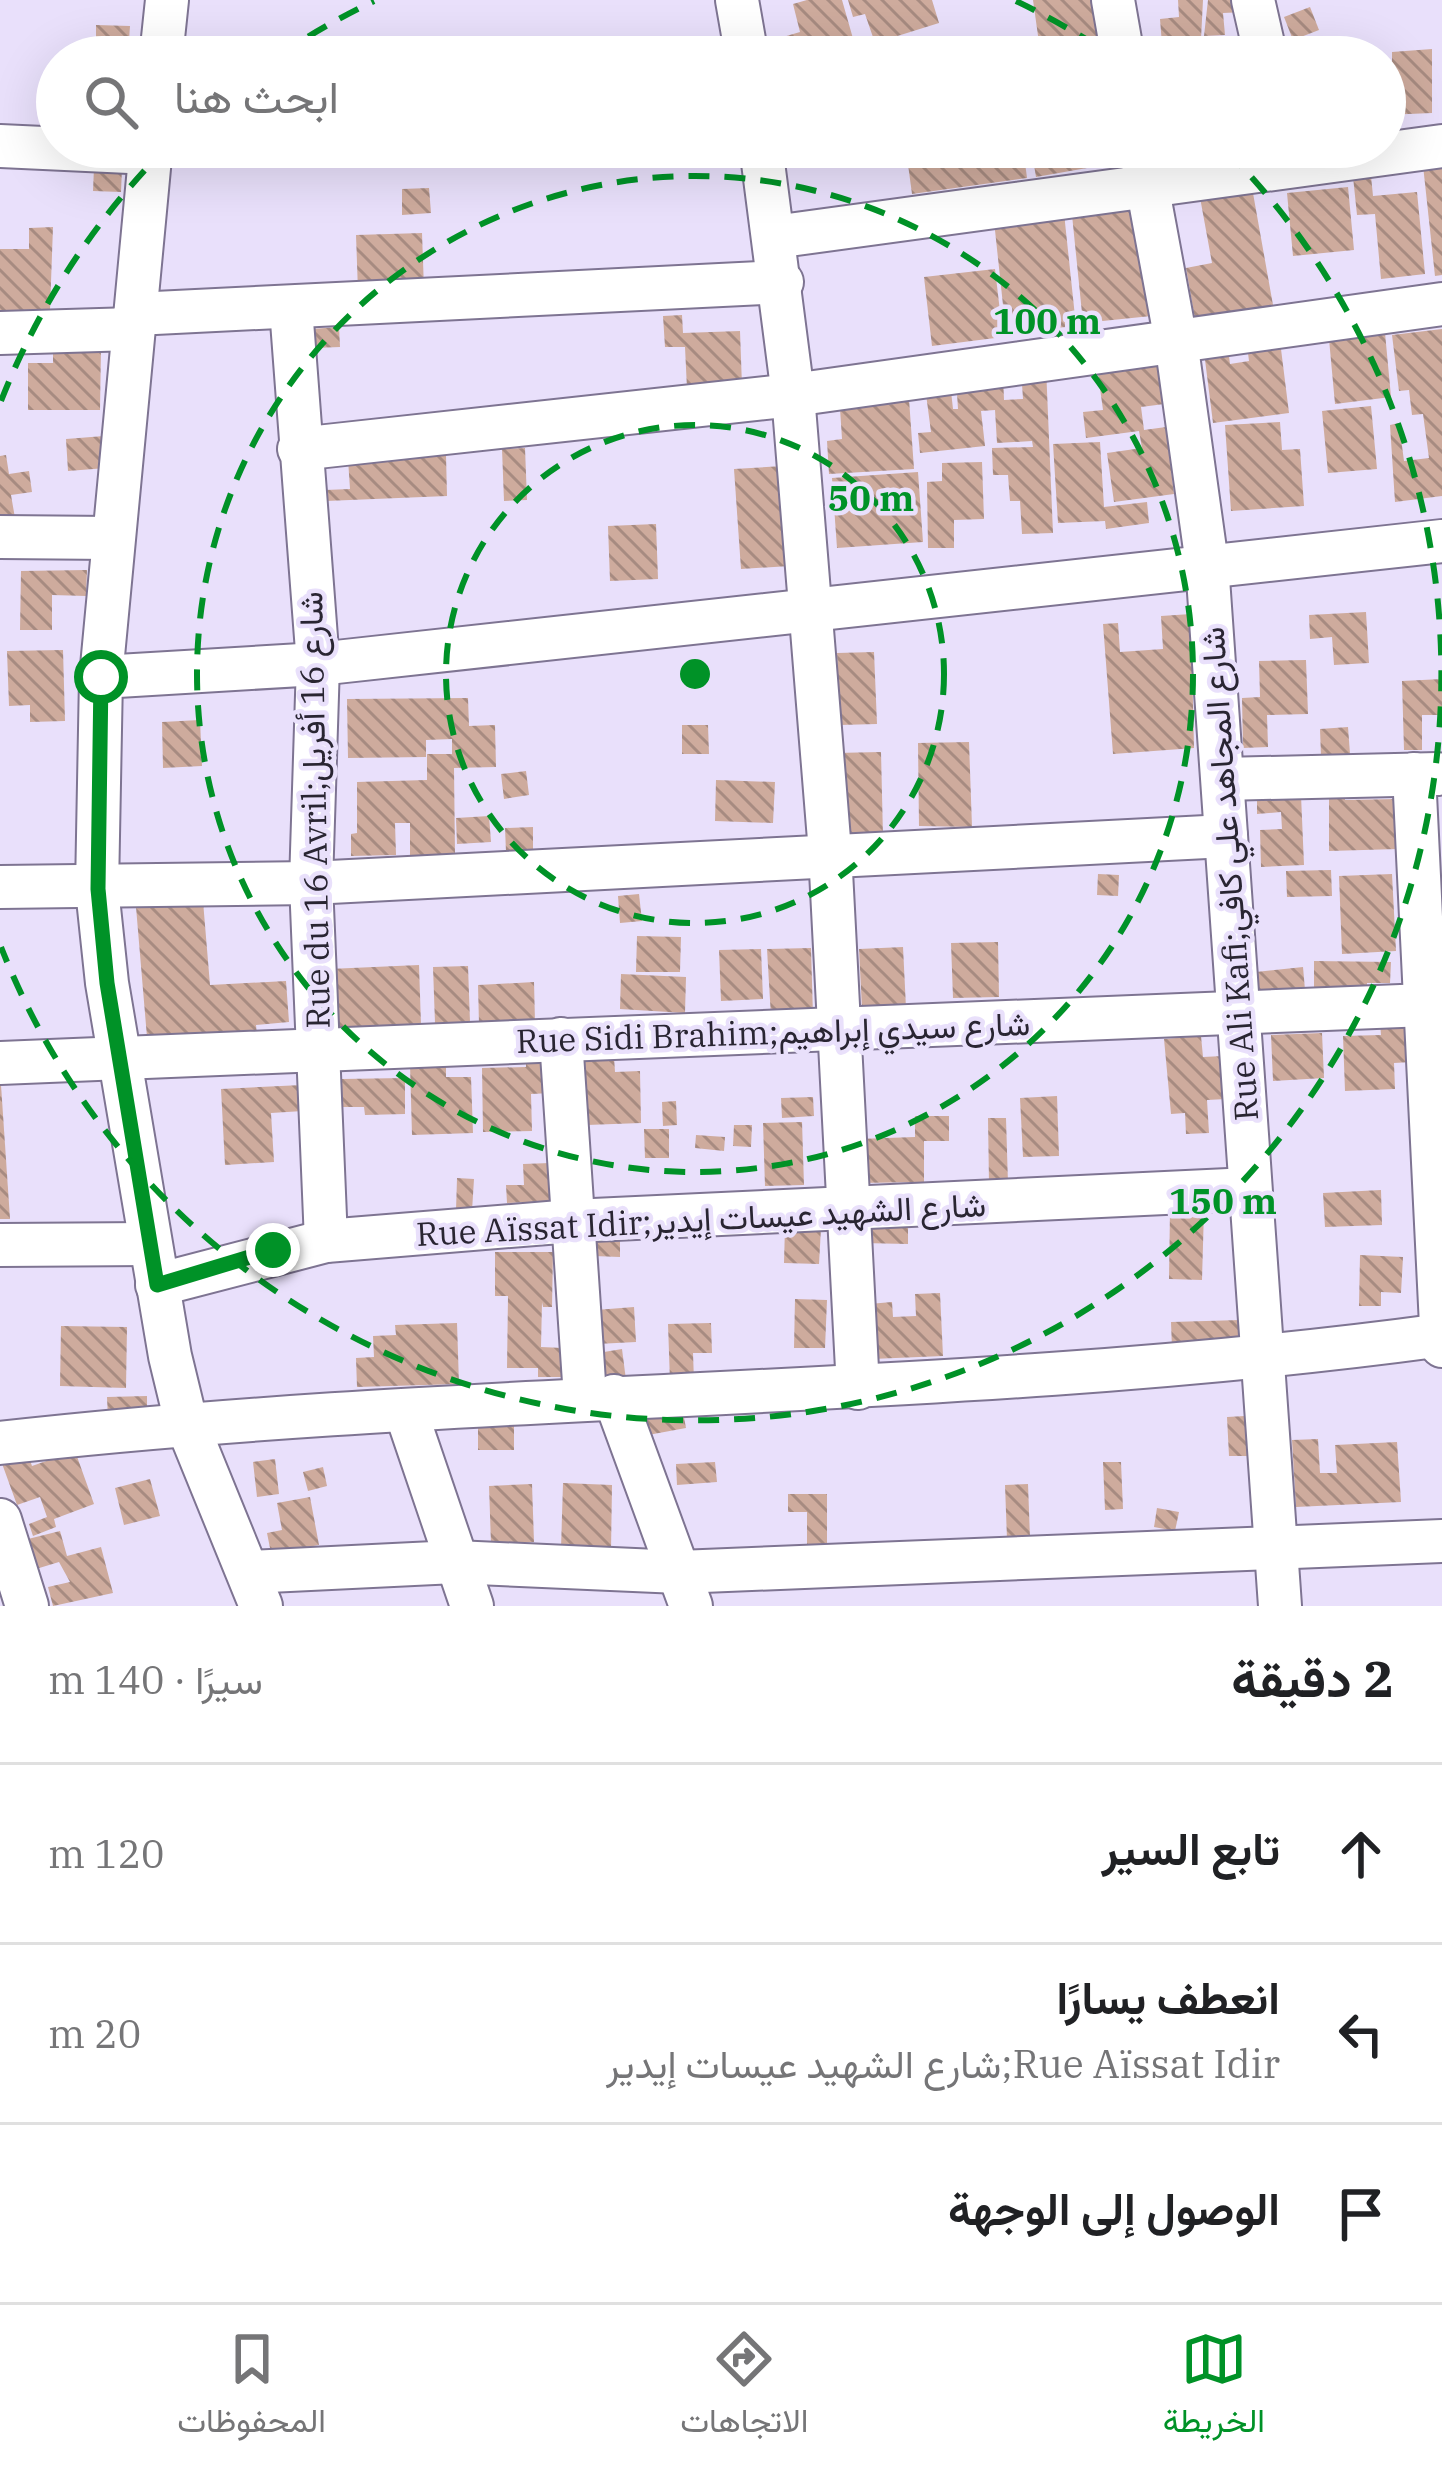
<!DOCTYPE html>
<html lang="ar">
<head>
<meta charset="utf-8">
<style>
	:root { --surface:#fff; --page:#f2f2f2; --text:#202124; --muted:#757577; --line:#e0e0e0; --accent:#009227 }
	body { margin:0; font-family:"IBM Plex Serif",Vazirmatn,serif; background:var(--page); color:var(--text); direction:rtl }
	.stop { position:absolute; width:36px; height:36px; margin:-27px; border:9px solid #009227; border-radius:50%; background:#fff }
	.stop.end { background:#009227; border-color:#fff; box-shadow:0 3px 12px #0008 }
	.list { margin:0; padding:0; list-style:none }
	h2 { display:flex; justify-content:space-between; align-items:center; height:156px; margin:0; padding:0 48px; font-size:51px }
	h2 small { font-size:39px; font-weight:400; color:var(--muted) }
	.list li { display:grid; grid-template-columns:78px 1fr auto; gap:36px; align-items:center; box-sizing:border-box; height:180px; padding:0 48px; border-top:3px solid var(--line) }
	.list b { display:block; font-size:45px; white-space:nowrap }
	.list p { margin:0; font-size:39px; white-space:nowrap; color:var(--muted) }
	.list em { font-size:39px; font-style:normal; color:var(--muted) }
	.icon { flex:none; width:66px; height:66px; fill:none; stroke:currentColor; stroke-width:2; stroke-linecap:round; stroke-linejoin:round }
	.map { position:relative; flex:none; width:1442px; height:1606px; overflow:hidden; direction:ltr }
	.search { position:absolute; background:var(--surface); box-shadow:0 12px 48px #0002; left:36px; right:36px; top:36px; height:132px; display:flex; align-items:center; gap:30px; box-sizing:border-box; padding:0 42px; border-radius:66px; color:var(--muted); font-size:45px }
	.sheet { height:696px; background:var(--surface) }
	nav { display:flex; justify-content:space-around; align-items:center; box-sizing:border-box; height:168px; border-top:3px solid var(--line); background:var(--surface); font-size:33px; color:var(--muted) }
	nav a { display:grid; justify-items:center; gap:6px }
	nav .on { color:var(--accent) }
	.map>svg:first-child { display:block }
</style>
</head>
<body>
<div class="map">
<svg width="1442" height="1606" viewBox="0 0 1442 1606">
	<defs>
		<pattern id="building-back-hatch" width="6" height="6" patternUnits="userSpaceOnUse" patternTransform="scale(3)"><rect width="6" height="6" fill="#ceab9d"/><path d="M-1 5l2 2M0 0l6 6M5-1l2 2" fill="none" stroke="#a78b81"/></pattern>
	</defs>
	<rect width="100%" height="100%" fill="#e9e0fb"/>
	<g fill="url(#building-back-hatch)">
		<polygon points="807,0 842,0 856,49 827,57 789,57 783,37 800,32 793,4"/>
		<polygon points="848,0 932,0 939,23 875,43 865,14 853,17"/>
		<polygon points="1033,0 1104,0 1112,57 1041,57"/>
		<polygon points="1178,0 1203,0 1201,39 1221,38 1223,57 1163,57 1160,19 1179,17"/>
		<polygon points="1208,0 1244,0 1244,12 1223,13 1225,35 1204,36"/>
		<polygon points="1310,7 1319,30 1293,40 1284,17"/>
		<polygon points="96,25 130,26 129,40 96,39"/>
		<polygon points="128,48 128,57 79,57 79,50"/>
		<polygon points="1432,49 1432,113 1385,115 1385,62 1392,61 1392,52"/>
		<polygon points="958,147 1023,147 1027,178 912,194 907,157"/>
		<polygon points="1031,147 1136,147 1138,159 1036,177"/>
		<polygon points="1167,147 1231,147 1231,150 1168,157"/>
		<polygon points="1442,154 1442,275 1435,276 1422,156"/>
		<polygon points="1370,166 1373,196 1417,192 1425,274 1381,279 1375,214 1357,215 1352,167"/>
		<polygon points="94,168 122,168 121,192 93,191"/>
		<polygon points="1251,182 1273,305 1195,319 1186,268 1212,263 1199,192"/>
		<polygon points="1348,187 1354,250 1293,256 1287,193"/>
		<polygon points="429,188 431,213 402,215 402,189"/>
		<polygon points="1148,197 1161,315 1083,323 1071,205"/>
		<polygon points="1064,213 1076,326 1006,333 994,221"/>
		<polygon points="53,227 50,310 0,311 0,249 29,249 29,228"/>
		<polygon points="422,233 424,289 358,291 356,235"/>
		<polygon points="995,269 1003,337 932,346 924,277"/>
		<polygon points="682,315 683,333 740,331 742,386 687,389 685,347 665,347 663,316"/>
		<polygon points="339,327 340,347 314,348 312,329"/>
		<polygon points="1442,329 1442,496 1395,502 1390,425 1399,423 1404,461 1429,458 1423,414 1412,415 1409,390 1399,391 1392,335"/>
		<polygon points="1279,333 1289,413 1213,423 1203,344 1227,341 1230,364 1249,361 1246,337"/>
		<polygon points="1385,333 1391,397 1335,404 1329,339"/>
		<polygon points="53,346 101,347 100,410 28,410 28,363 53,363"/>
		<polygon points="1165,349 1172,403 1141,407 1144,430 1166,427 1174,494 1114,502 1107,453 1142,448 1139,431 1086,438 1083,412 1103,410 1096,359"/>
		<polygon points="1046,367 1053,533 1022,534 1020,501 1010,501 1008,475 993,475 992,448 1033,447 1032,441 997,443 995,410 981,411 985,446 920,453 918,433 931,432 926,394 951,391 953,409 958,409 956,378 1003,375 1004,400 1023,399 1021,369"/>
		<polygon points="908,385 914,469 829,474 827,441 842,439 839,393 874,400 875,405 894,404 893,386"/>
		<polygon points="1371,406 1377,469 1328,473 1322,411"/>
		<polygon points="1280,422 1282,450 1300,449 1304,506 1231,511 1225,425"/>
		<polygon points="104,436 106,468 68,471 66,439"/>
		<polygon points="1100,442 1104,507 1147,502 1149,523 1106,529 1105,521 1058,523 1053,444"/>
		<polygon points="525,448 527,500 504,501 502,449"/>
		<polygon points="6,455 9,474 29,471 32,492 11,495 15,518 0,520 0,456"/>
		<polygon points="446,455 447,496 326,501 325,490 350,489 348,459"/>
		<polygon points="982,462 984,519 954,520 954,548 928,548 927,482 942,481 942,463"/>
		<polygon points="800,465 806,565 741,569 734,469"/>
		<polygon points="918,472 923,542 837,548 832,478"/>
		<polygon points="656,524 658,579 610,581 608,526"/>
		<polygon points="87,570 86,596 52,595 52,630 20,630 21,571"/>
		<polygon points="1366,612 1369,663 1334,665 1332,637 1310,639 1309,615"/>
		<polygon points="1191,614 1194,748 1113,754 1103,624 1118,623 1120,652 1163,649 1161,616"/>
		<polygon points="63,650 65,721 30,722 30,705 9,706 7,651"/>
		<polygon points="874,652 877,724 840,725 837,653"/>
		<polygon points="1306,660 1308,714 1267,715 1268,747 1243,748 1242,698 1260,697 1259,661"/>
		<polygon points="1442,679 1442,715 1422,715 1422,750 1404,750 1402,681"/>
		<polygon points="468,698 469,726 495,725 496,767 454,768 455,855 410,856 410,823 395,823 396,855 351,856 351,834 357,833 357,782 427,780 427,754 452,754 452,739 426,740 426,757 348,758 347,699"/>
		<polygon points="200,720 202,766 163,768 162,722"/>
		<polygon points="682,725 708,725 709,754 682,754"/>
		<polygon points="1348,727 1350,754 1321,756 1320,729"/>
		<polygon points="969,742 972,827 919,826 918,743"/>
		<polygon points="881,752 883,837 838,838 835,753"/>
		<polygon points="526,771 529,795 504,799 501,774"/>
		<polygon points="716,780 775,782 773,823 715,821"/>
		<polygon points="1329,794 1345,794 1345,800 1397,799 1398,849 1329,851"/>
		<polygon points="1301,795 1304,865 1261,867 1260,830 1282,829 1281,812 1257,814 1257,796"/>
		<polygon points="489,816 491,842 457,844 456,818"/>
		<polygon points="533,827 533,851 506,852 505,828"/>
		<polygon points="1331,870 1332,896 1287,897 1286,871"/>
		<polygon points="1098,874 1119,875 1118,896 1097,895"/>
		<polygon points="1392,874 1396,951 1342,954 1339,876"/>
		<polygon points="639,894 642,921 620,923 618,896"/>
		<polygon points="203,901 210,985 286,981 289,1022 256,1025 257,1035 148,1049 136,907"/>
		<polygon points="637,936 681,937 680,972 636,972"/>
		<polygon points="998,942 999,997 953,998 951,943"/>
		<polygon points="903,947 906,1008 862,1009 859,949"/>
		<polygon points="811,948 813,1016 771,1017 767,949"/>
		<polygon points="761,949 763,999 721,1001 719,950"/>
		<polygon points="1314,961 1391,962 1390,983 1367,983 1367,994 1314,993"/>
		<polygon points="419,965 421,1025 331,1038 329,969"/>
		<polygon points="468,966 470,1022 435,1023 433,967"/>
		<polygon points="1303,967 1305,990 1259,994 1256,972"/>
		<polygon points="621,974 686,977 685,1013 620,1009"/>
		<polygon points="534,982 535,1022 479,1024 478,985"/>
		<polygon points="1411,1020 1412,1062 1394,1063 1395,1089 1345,1091 1343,1036 1381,1035 1380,1022"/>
		<polygon points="1322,1033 1324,1078 1273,1081 1271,1035"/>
		<polygon points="1201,1036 1203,1057 1223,1056 1226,1099 1207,1100 1209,1133 1186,1134 1185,1113 1171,1114 1164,1039"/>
		<polygon points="614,1057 615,1072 640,1071 641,1123 587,1125 585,1059"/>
		<polygon points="526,1060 550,1060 551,1093 531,1094 532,1131 483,1132 482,1068 526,1067"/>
		<polygon points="410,1064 446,1064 446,1077 471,1077 473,1133 412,1135"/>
		<polygon points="0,1070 10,1219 0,1219"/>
		<polygon points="405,1078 405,1114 365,1115 364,1107 342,1107 341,1079"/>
		<polygon points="302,1085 303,1111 271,1113 274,1162 225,1165 221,1089"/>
		<polygon points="1057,1096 1059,1156 1023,1157 1020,1098"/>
		<polygon points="813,1097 814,1116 782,1118 781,1098"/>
		<polygon points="676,1101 677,1125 663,1126 662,1102"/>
		<polygon points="915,1116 949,1116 949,1141 924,1141 924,1182 859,1183 858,1139 915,1137"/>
		<polygon points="988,1118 1006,1118 1008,1184 989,1184"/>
		<polygon points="802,1122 804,1185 765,1186 763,1123"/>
		<polygon points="734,1125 752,1125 751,1147 733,1146"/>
		<polygon points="644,1129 669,1129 669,1158 645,1158"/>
		<polygon points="696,1135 725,1137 724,1151 695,1148"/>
		<polygon points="550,1163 551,1201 507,1203 506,1185 524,1185 523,1164"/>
		<polygon points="457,1178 474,1179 472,1211 456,1210"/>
		<polygon points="1381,1190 1382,1225 1325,1227 1323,1193"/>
		<polygon points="1170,1210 1204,1210 1202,1280 1169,1279"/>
		<polygon points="861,1221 908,1222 908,1244 861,1243"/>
		<polygon points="785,1227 821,1228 819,1264 784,1263"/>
		<polygon points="593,1235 620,1236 620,1257 593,1256"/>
		<polygon points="495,1252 553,1252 552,1307 543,1307 542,1302 541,1347 563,1348 562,1377 538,1377 538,1368 507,1368 508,1296 495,1296"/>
		<polygon points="1360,1255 1403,1257 1401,1293 1381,1292 1381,1306 1359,1306"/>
		<polygon points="940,1293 943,1356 872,1359 869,1304 892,1302 893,1317 916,1316 915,1294"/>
		<polygon points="795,1299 827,1300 825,1348 794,1348"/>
		<polygon points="634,1307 636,1342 597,1344 596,1310"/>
		<polygon points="1241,1320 1242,1347 1172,1349 1171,1322"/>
		<polygon points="457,1323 459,1384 357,1387 356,1358 374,1357 373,1336 396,1335 395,1325"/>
		<polygon points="711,1323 712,1353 693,1353 694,1381 670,1382 668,1324"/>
		<polygon points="61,1326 127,1327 126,1388 60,1386"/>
		<polygon points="622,1349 626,1380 602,1383 598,1353"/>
		<polygon points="147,1396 147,1418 108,1419 107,1397"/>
		<polygon points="683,1412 686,1428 648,1435 645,1419"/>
		<polygon points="1245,1416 1247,1456 1229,1456 1227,1417"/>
		<rect x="478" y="1425" width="36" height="25"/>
		<polygon points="1318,1439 1320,1473 1337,1473 1335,1445 1397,1442 1401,1502 1296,1507 1292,1440"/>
		<polygon points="25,1446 32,1466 75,1451 94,1504 54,1519 56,1527 33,1536 29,1524 47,1517 40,1497 17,1505 0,1458"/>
		<polygon points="275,1459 279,1494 257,1497 253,1462"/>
		<polygon points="715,1462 717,1482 677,1485 676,1464"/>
		<polygon points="1103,1462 1121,1462 1123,1509 1105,1510"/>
		<polygon points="323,1467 327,1486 308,1491 303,1472"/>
		<polygon points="150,1479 160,1516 124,1525 115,1488"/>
		<polygon points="563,1483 612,1485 611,1551 561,1549"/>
		<polygon points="532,1484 534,1542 491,1544 489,1486"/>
		<polygon points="1028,1484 1030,1538 1007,1539 1005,1485"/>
		<polygon points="788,1494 827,1494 827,1546 807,1546 807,1512 788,1512"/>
		<polygon points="310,1497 319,1545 271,1553 267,1533 282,1530 277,1503"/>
		<polygon points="1157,1508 1179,1512 1175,1531 1154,1527"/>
		<polygon points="60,1531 67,1556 101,1547 113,1593 53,1606 48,1587 70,1582 59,1562 36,1569 28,1539"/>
	</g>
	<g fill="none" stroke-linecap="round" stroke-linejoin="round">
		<g stroke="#7e7492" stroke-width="46">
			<g id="minor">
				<polyline points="737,0 747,57"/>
				<polyline points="1113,0 1123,57"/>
				<polyline points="1253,0 1266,57"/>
				<polyline points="161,57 167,0"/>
				<polyline points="0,146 151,153"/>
				<polyline points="151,147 101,677 97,889 107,983 170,1356 186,1422 261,1606"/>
				<polyline points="761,147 793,395 830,852 858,1388"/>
				<polyline points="1140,147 1176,341 1207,564 1280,1606"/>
				<polyline points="774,237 1442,146"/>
				<polyline points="291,308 318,664 311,883 326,1241"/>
				<polyline points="135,314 782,282"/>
				<polyline points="0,333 133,329"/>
				<polyline points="299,449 793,395 1442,304"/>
				<polyline points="0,537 112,538"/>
				<polyline points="101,677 318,664 1442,541"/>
				<polyline points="1414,774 1442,1346"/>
				<polyline points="1223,779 1437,774"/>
				<polyline points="0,887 311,883 1226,836"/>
				<polyline points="561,1039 585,1397"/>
				<polyline points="0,1063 1426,1005"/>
				<polyline points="0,1245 150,1244"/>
				<polyline points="157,1285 326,1241 572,1221 1250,1189"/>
				<polyline points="614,1396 691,1606"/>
				<polyline points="406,1412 472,1606"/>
				<path d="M0 1443C479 1389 964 1400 1442 1335"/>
				<polyline points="0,1520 27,1606"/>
				<polyline points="249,1572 455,1562 679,1572 1442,1541"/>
			</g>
		</g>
		<use href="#minor" stroke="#fff" stroke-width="42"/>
	</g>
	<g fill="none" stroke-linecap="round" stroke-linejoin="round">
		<polyline stroke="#009227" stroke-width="15" points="101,677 98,889 107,983 157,1285 273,1250"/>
	</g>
	<g fill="none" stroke="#009227" stroke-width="6" stroke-dasharray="21 15">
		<circle cx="695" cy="674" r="249"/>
		<circle cx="695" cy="674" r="498"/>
		<path d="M1 401A746 746 0 0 1 163 151M278 56A746 746 0 0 1 374 1M1016 1A746 746 0 0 1 1112 56M1227 151A746 746 0 1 1 1 947"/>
	</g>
	<g text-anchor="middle" stroke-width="9" stroke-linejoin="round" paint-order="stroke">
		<g font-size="33" fill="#292532" stroke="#e9e0fb">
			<text transform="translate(314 810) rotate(-91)" y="12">Rue du 16 Avril;شارع 16 أفريل</text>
			<text transform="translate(1229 874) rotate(-94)" y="12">Rue Ali Kafi;شارع المجاهد علي كافي</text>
			<text transform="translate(773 1032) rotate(-2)" y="12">Rue Sidi Brahim;شارع سيدي إبراهيم</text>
			<text transform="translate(701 1219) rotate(-3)" y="12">Rue Aïssat Idir;شارع الشهيد عيسات إيدير</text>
		</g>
	</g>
	<circle cx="695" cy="674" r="18" fill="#009227" stroke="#e9e0fb" stroke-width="6"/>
	<g font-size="36" text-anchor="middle" font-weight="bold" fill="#009227" stroke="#e9e0fb" stroke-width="9" stroke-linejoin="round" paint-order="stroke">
		<text x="1047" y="334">100 m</text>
		<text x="871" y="511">50 m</text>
		<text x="1223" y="1214">150 m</text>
	</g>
</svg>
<div class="stop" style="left:101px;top:677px"></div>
<div class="stop end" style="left:273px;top:1250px"></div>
<div class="search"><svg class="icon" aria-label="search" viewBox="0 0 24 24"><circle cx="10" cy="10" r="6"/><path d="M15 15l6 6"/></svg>ابحث هنا</div>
</div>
<section class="sheet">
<h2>2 دقيقة<small>سيرًا · 140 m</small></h2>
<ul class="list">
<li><svg class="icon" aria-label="ahead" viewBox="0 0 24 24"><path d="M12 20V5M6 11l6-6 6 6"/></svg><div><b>تابع السير</b></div><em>120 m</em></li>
<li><svg class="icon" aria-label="left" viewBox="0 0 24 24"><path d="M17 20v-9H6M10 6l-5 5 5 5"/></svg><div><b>انعطف يسارًا</b><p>Rue Aïssat Idir;شارع الشهيد عيسات إيدير</p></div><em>20 m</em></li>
<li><svg class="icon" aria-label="arrive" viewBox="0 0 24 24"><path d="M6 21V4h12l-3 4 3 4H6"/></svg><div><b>الوصول إلى الوجهة</b></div></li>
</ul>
</section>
<nav>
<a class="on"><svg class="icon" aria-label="map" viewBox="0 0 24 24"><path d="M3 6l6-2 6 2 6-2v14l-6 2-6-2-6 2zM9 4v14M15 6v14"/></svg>الخريطة</a>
<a><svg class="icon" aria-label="directions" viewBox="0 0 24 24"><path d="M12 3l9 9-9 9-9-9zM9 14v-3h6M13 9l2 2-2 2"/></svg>الاتجاهات</a>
<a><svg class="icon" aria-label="saved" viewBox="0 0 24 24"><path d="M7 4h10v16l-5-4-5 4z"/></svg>المحفوظات</a>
</nav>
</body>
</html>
